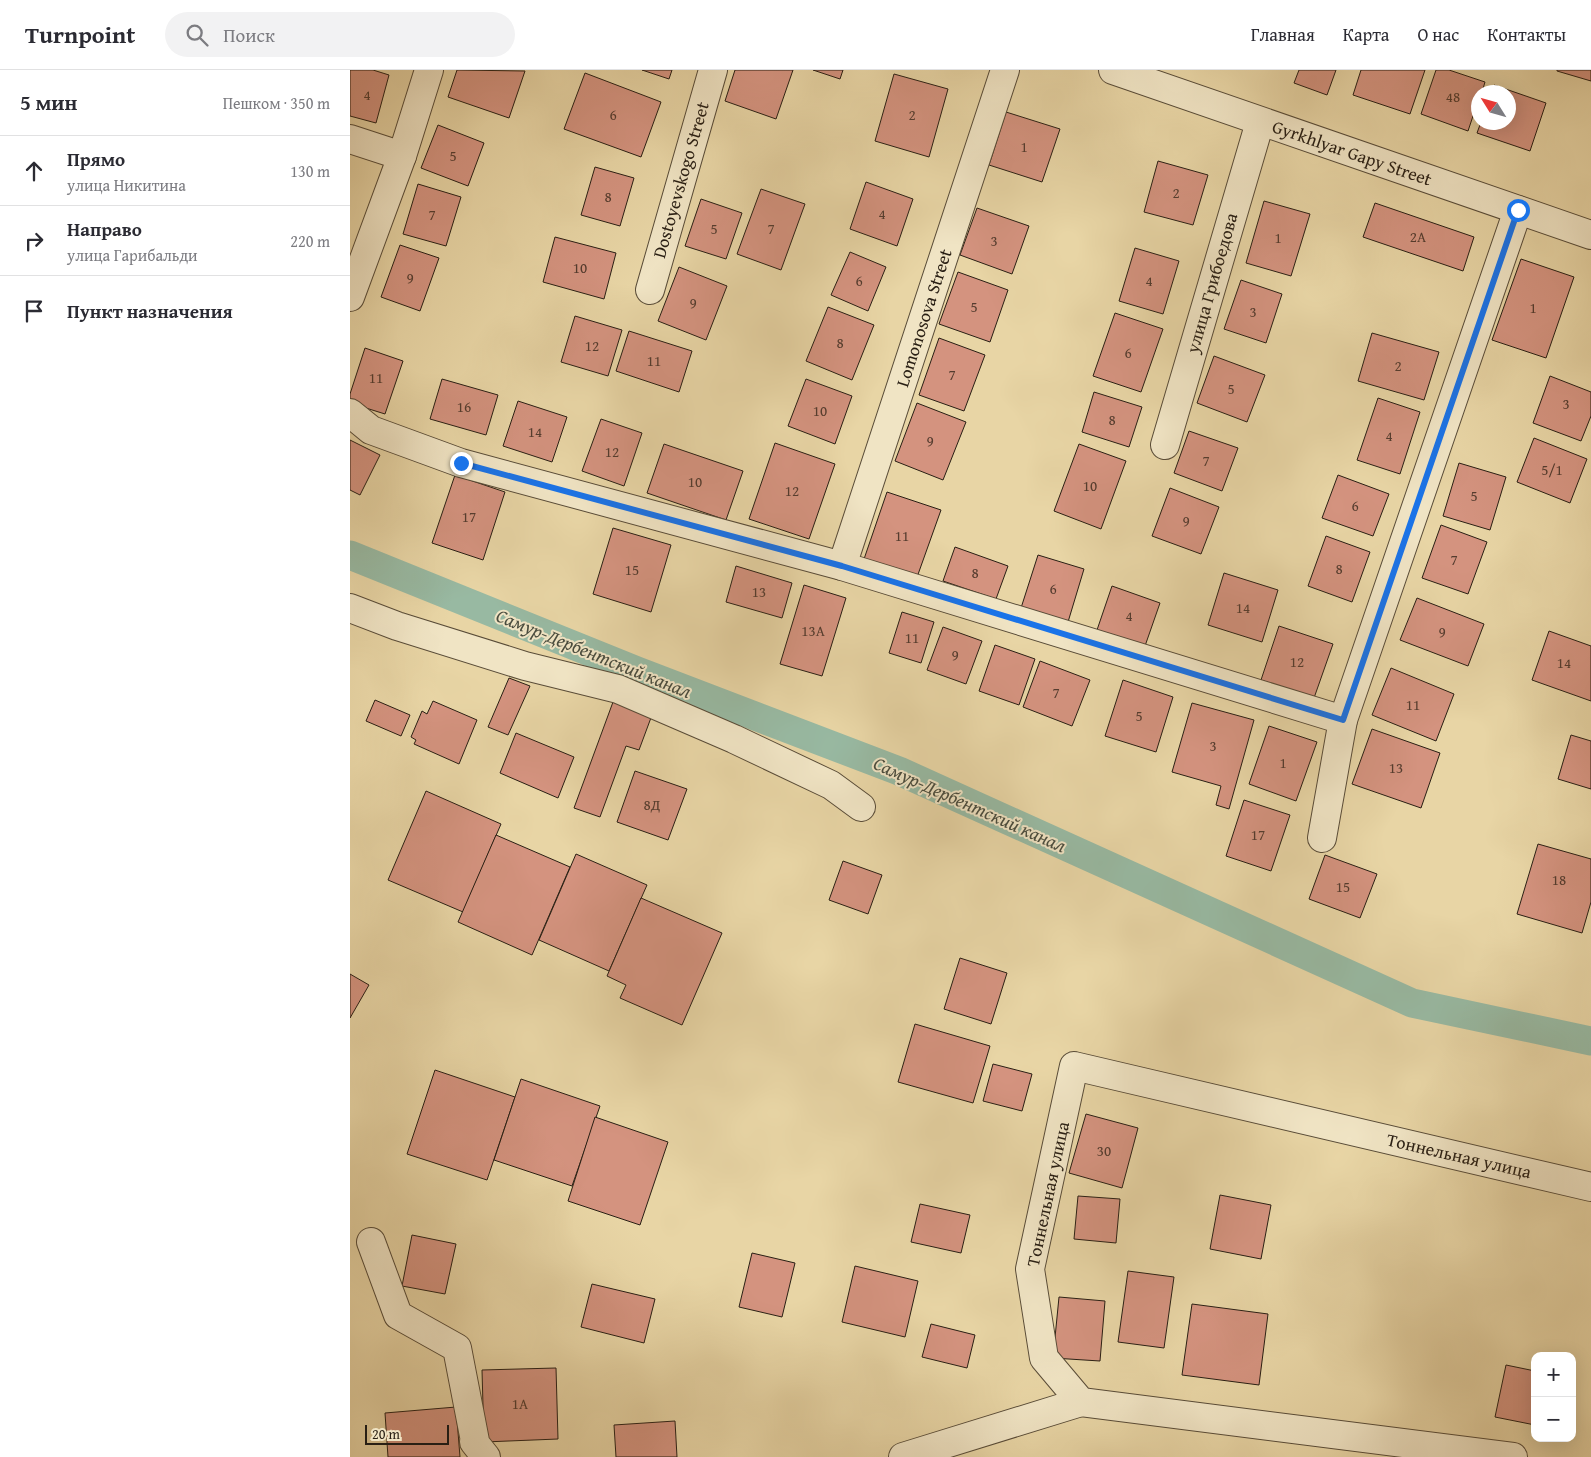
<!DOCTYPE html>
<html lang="ru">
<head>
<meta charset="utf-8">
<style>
	:root { --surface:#fff; --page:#f2f2f3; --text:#2b2b33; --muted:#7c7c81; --line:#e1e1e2 }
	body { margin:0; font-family:"Gentium Book Plus",serif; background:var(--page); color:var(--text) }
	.controls { position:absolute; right:15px; bottom:15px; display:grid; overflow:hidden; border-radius:10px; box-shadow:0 5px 20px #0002 }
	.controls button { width:45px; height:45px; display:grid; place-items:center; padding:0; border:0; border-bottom:1px solid var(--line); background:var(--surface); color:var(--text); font:25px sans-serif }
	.compass { position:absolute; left:1121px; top:15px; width:45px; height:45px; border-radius:50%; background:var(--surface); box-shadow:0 5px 20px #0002; rotate:307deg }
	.scale { position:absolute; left:15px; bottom:12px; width:84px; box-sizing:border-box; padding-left:5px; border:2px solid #291f14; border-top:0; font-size:14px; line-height:18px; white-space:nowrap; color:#291f14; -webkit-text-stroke:4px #f0e4c4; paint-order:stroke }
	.stop { position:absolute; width:15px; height:15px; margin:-11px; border:4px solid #1a73e8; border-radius:50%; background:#fff }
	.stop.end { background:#1a73e8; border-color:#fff; box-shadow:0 1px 5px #0008 }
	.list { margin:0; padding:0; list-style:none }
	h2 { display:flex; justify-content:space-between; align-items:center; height:65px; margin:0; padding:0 20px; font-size:21px }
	h2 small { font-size:16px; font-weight:400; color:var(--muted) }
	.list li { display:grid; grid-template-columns:32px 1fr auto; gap:15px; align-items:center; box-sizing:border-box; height:70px; padding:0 20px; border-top:1px solid var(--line) }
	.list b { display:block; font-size:19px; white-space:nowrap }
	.list p { margin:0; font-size:16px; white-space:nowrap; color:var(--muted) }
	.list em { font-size:16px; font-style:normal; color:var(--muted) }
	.icon { flex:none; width:28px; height:28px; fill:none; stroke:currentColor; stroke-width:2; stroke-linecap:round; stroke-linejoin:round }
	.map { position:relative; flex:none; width:1241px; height:1387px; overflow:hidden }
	header { display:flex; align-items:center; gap:30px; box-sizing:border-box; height:70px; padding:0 25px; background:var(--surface); border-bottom:1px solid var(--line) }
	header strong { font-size:24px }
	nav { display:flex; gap:28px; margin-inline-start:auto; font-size:18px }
	.search { width:350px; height:45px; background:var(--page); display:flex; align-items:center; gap:12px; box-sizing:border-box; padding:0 18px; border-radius:28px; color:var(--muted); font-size:19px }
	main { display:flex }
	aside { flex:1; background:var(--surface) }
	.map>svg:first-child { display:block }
</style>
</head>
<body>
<header>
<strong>Turnpoint</strong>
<div class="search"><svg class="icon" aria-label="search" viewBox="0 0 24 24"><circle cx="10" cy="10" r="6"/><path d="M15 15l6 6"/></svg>Поиск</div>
<nav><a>Главная</a><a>Карта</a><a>О нас</a><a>Контакты</a></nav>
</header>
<main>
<aside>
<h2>5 мин<small>Пешком · 350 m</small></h2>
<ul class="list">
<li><svg class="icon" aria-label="ahead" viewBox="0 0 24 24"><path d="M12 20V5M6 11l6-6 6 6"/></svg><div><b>Прямо</b><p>улица Никитина</p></div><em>130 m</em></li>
<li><svg class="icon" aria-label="right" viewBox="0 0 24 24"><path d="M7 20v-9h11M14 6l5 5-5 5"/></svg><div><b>Направо</b><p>улица Гарибальди</p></div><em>220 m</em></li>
<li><svg class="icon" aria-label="arrive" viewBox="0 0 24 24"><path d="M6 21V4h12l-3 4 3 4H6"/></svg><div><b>Пункт назначения</b></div></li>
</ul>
</aside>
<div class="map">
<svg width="1241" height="1387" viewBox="0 0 1241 1387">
	<rect width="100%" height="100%" fill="#e8d5a5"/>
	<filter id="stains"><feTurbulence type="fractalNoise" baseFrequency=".004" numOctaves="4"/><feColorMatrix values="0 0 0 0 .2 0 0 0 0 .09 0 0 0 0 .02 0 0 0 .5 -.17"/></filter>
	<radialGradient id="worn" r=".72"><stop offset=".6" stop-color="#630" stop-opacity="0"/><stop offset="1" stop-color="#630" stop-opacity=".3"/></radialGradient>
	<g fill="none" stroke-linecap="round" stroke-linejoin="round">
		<polyline stroke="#98b9a2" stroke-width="29" points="0,485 287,601 549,701 1062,933 1241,971"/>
	</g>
	<g fill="#d4937f" stroke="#291f14">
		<polygon points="0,0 23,0 39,5 26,53 0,46"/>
		<polygon points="107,0 175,1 159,48 98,27"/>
		<polygon points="292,0 322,0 319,9"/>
		<polygon points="385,0 443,0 426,49 375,31"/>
		<polygon points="463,0 493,0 490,9"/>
		<polygon points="949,0 986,0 977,25 944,13"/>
		<polygon points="1011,0 1075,0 1060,44 1003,25"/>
		<polygon points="1086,0 1099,0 1135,12 1132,22 1128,22 1128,31 1118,61 1071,44"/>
		<polygon points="1207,0 1241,0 1241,11 1207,1"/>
		<polygon points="235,3 311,32 291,87 214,59"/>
		<polygon points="544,4 598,19 579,87 525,71"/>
		<polygon points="1144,15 1196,33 1180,81 1127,63 1131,52 1158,52 1158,22 1141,22"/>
		<polygon points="656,42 710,59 692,112 639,95"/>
		<polygon points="88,55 134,73 118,116 71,98"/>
		<polygon points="808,91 858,105 843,155 794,142"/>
		<polygon points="245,97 284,108 270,156 231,145"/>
		<polygon points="516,112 563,129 547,176 500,159"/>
		<polygon points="68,114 111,127 96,176 53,164"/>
		<polygon points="411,119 455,134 431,200 387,184"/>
		<polygon points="351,129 392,143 376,189 335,176"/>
		<polygon points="914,131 960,144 941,206 896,193"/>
		<polygon points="1025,133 1124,167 1113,201 1013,167"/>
		<polygon points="627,138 679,156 662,204 610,185"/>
		<polygon points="205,167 266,183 254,229 193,212"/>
		<polygon points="50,175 89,188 70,241 31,227"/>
		<polygon points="785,178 829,191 813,244 769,231"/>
		<polygon points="500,182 536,197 518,241 481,225"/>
		<polygon points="1171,189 1224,207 1196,288 1142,270"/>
		<polygon points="329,197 377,216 356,270 308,251"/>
		<polygon points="608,202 658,220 640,272 589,254"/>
		<polygon points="891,210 932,224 916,273 874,259"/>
		<polygon points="478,237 524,255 502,310 456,291"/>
		<polygon points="765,243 813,259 791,322 743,306"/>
		<polygon points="225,246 272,260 258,306 211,292"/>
		<polygon points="279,261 342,281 329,322 266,301"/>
		<polygon points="1022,263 1089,282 1074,330 1008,311"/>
		<polygon points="589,268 635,285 614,341 569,325"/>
		<polygon points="15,278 53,291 35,344 0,333 0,324"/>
		<polygon points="864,286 915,305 897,352 847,333"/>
		<polygon points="1200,306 1241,322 1241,346 1231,371 1183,353"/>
		<polygon points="92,309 148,325 136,365 80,349"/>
		<polygon points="456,309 502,326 485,374 438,356"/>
		<polygon points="744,322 792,337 779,377 732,362"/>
		<polygon points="1028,328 1070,342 1050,404 1007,390"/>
		<polygon points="168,331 217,347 202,392 153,376"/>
		<polygon points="567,333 616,352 593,410 545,391"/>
		<polygon points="251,349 292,363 274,416 232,401"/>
		<polygon points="839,361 888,378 872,421 824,403"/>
		<polygon points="1184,368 1237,389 1220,433 1167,412"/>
		<polygon points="0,370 30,385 10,425 0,420"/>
		<polygon points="425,373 485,394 459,469 399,449"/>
		<polygon points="314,374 393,401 376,450 297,423"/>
		<polygon points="729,374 776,391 751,459 704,441"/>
		<polygon points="1109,393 1156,407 1140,460 1093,446"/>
		<polygon points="105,405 155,422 133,490 82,473"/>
		<polygon points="988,405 1039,424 1023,466 972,448"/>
		<polygon points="820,418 869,437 851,484 802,466"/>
		<polygon points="537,422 591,440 566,510 513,492"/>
		<polygon points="1091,455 1137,472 1118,524 1072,508"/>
		<polygon points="263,458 321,475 301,542 243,524"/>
		<polygon points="976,466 1020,482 1002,532 958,516"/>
		<polygon points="605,477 658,496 646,529 593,511"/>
		<polygon points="688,485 734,499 718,552 671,538"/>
		<polygon points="386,496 442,513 432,548 376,532"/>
		<polygon points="874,503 928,520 912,572 858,555"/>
		<polygon points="454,515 496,528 472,606 430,594"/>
		<polygon points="762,516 810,533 795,576 747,560"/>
		<polygon points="1067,528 1134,554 1118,596 1050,570"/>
		<polygon points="552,542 584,552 571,593 539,583"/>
		<polygon points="929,556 983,574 964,628 911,610"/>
		<polygon points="593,557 632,571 616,614 577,600"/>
		<polygon points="1199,561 1241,576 1241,631 1182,610"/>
		<polygon points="645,575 685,589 669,635 629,621"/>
		<polygon points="690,591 740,610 722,656 673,637"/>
		<polygon points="1041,598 1104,624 1086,671 1022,645"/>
		<polygon points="159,608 180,616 158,665 138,657"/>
		<polygon points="773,610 823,627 806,682 755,666"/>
		<polygon points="25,630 60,645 51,666 16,651"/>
		<polygon points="83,631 127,650 109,694 64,674 66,670 61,667 72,641 77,644"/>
		<polygon points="263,632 302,645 289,680 276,676 250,747 224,738"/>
		<polygon points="842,633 904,650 879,739 866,735 871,716 822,702"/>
		<polygon points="919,656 967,672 946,731 899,714"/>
		<polygon points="1022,659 1090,683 1071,738 1002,714"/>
		<polygon points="166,663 224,687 208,728 150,703"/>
		<polygon points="1221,665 1241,671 1241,719 1208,709"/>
		<polygon points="285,701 337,719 318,770 267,752"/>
		<polygon points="76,721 151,754 113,842 38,810"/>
		<polygon points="894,730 940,745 921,801 876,786"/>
		<polygon points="146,765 220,797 182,885 108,852"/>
		<polygon points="1188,774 1241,789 1241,832 1232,863 1167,844"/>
		<polygon points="226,784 297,815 259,901 189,870"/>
		<polygon points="975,785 1027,804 1010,848 959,829"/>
		<polygon points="493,791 532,805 518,844 479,830"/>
		<polygon points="291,828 372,863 332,955 270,928 276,915 257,906"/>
		<polygon points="610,888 657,903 641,954 594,939"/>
		<polygon points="0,904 19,915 0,948"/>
		<polygon points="565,954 640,976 623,1033 548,1012"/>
		<polygon points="643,994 682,1004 672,1041 633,1031"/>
		<polygon points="85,1000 165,1027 137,1110 57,1084"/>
		<polygon points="171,1009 250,1036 222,1116 144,1090"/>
		<polygon points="736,1044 788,1058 772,1118 719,1103"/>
		<polygon points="245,1047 318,1072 290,1155 218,1131"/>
		<polygon points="870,1125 921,1135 911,1189 860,1179"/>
		<polygon points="728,1126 770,1129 766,1173 724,1169"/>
		<polygon points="570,1134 620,1145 611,1183 561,1172"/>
		<polygon points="62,1165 106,1174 95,1224 52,1216"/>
		<polygon points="402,1183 445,1193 432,1247 389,1237"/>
		<polygon points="505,1196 568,1211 555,1267 492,1252"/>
		<polygon points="778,1201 824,1207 814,1278 768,1272"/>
		<polygon points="242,1214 305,1229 294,1273 231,1257"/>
		<polygon points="709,1227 755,1231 750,1291 703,1288"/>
		<polygon points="842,1234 918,1244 909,1315 832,1305"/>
		<polygon points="581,1254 625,1265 617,1298 572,1287"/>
		<polygon points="1156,1295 1185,1301 1185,1355 1145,1347"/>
		<polygon points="206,1298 208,1369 134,1372 132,1300"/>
		<polygon points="106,1337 110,1387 38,1387 35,1343"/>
		<polygon points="325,1351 327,1387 266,1387 264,1355"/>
	</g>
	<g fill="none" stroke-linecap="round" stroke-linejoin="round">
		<g stroke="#594c38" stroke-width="30">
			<g id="minor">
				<polyline points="763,0 1241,165"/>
				<polyline points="0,69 52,86"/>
				<polyline points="300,220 363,0"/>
				<polyline points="0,227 52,86 79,0"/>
				<polyline points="0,343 21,360 111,393 492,496 993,650"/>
				<polyline points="815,375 910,52"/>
				<polyline points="492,496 655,0"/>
				<polyline points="0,538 47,556 175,596 268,619 384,669 481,715 511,737"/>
				<polyline points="972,768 993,650 1168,140"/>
				<polyline points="21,1172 48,1245 107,1278 125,1371 124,1372 136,1387"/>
				<polyline points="553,1387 731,1332"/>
				<polyline points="1163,1387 731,1332 694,1288 680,1199 724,996 1241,1117"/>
			</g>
		</g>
		<use href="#minor" stroke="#f0e4c4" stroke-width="28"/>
	</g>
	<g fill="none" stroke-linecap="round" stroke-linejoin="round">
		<polyline stroke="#1a73e8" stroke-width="6" points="111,393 492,496 993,650 1168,140"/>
	</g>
	<g text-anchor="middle" stroke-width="4" stroke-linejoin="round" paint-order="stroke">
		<g font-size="15" fill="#543c2f">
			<text x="17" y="30">4</text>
			<text x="1103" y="32">48</text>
			<text x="263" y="50">6</text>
			<text x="562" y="50">2</text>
			<text x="674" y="82">1</text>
			<text x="103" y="91">5</text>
			<text x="826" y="128">2</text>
			<text x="258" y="132">8</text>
			<text x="532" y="149">4</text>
			<text x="82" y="150">7</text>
			<text x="364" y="164">5</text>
			<text x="421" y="164">7</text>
			<text x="1068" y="172">2А</text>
			<text x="928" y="173">1</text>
			<text x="644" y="176">3</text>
			<text x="230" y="203">10</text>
			<text x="60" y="213">9</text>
			<text x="509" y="216">6</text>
			<text x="799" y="216">4</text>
			<text x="343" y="238">9</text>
			<text x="624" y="242">5</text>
			<text x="1183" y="243">1</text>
			<text x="903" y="247">3</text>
			<text x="490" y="278">8</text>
			<text x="242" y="281">12</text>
			<text x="778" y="288">6</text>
			<text x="304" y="296">11</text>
			<text x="1048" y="301">2</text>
			<text x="602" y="310">7</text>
			<text x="26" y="313">11</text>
			<text x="881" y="324">5</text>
			<text x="1216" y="339">3</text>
			<text x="114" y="342">16</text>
			<text x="470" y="346">10</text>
			<text x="762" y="355">8</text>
			<text x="185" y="367">14</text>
			<text x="1039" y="371">4</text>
			<text x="580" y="376">9</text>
			<text x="262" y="387">12</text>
			<text x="856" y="396">7</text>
			<text x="1202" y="405">5/1</text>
			<text x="345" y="417">10</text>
			<text x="740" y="421">10</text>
			<text x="442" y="426">12</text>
			<text x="1124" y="431">5</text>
			<text x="1005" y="441">6</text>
			<text x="119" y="452">17</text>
			<text x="836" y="456">9</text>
			<text x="552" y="471">11</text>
			<text x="1104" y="495">7</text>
			<text x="989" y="504">8</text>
			<text x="282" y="505">15</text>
			<text x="625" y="508">8</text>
			<text x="703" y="524">6</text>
			<text x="409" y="527">13</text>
			<text x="893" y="543">14</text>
			<text x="779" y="551">4</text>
			<text x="463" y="566">13А</text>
			<text x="1092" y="567">9</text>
			<text x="562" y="573">11</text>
			<text x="605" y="590">9</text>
			<text x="947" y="597">12</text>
			<text x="1214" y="598">14</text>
			<text x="706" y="628">7</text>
			<text x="1063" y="640">11</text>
			<text x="789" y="651">5</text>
			<text x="863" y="681">3</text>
			<text x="933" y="698">1</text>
			<text x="1046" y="703">13</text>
			<text x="302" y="740">8Д</text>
			<text x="908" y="770">17</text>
			<text x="1209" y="815">18</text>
			<text x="993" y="822">15</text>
			<text x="754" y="1086">30</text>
			<text x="170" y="1339">1А</text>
		</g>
		<g font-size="18" fill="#291f14" stroke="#f0e4c4">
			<text transform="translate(1002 83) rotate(19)" y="6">Gyrkhlyar Gapy Street</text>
			<text transform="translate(331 110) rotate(-74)" y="6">Dostoyevskogo Street</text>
			<text transform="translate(862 213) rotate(-74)" y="6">улица Грибоедова</text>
			<text transform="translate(574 248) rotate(-72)" y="6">Lomonosova Street</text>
			<text transform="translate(1109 1086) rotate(13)" y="6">Тоннельная улица</text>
			<text transform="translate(698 1124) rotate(-78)" y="6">Тоннельная улица</text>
		</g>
		<g font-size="19" font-style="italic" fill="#4a4d3f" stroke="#f0e4c4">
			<text transform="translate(244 583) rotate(22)" y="7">Самур-Дербентский канал</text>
			<text transform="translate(620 734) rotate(24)" y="7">Самур-Дербентский канал</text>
		</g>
	</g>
	<rect width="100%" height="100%" filter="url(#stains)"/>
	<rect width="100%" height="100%" fill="url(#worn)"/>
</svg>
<div class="controls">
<button>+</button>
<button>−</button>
</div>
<svg class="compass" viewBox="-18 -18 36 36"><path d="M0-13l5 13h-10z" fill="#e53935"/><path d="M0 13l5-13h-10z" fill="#7c7c81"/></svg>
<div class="scale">20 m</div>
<div class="stop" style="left:1168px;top:140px"></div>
<div class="stop end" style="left:111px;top:393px"></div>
</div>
</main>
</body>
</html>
